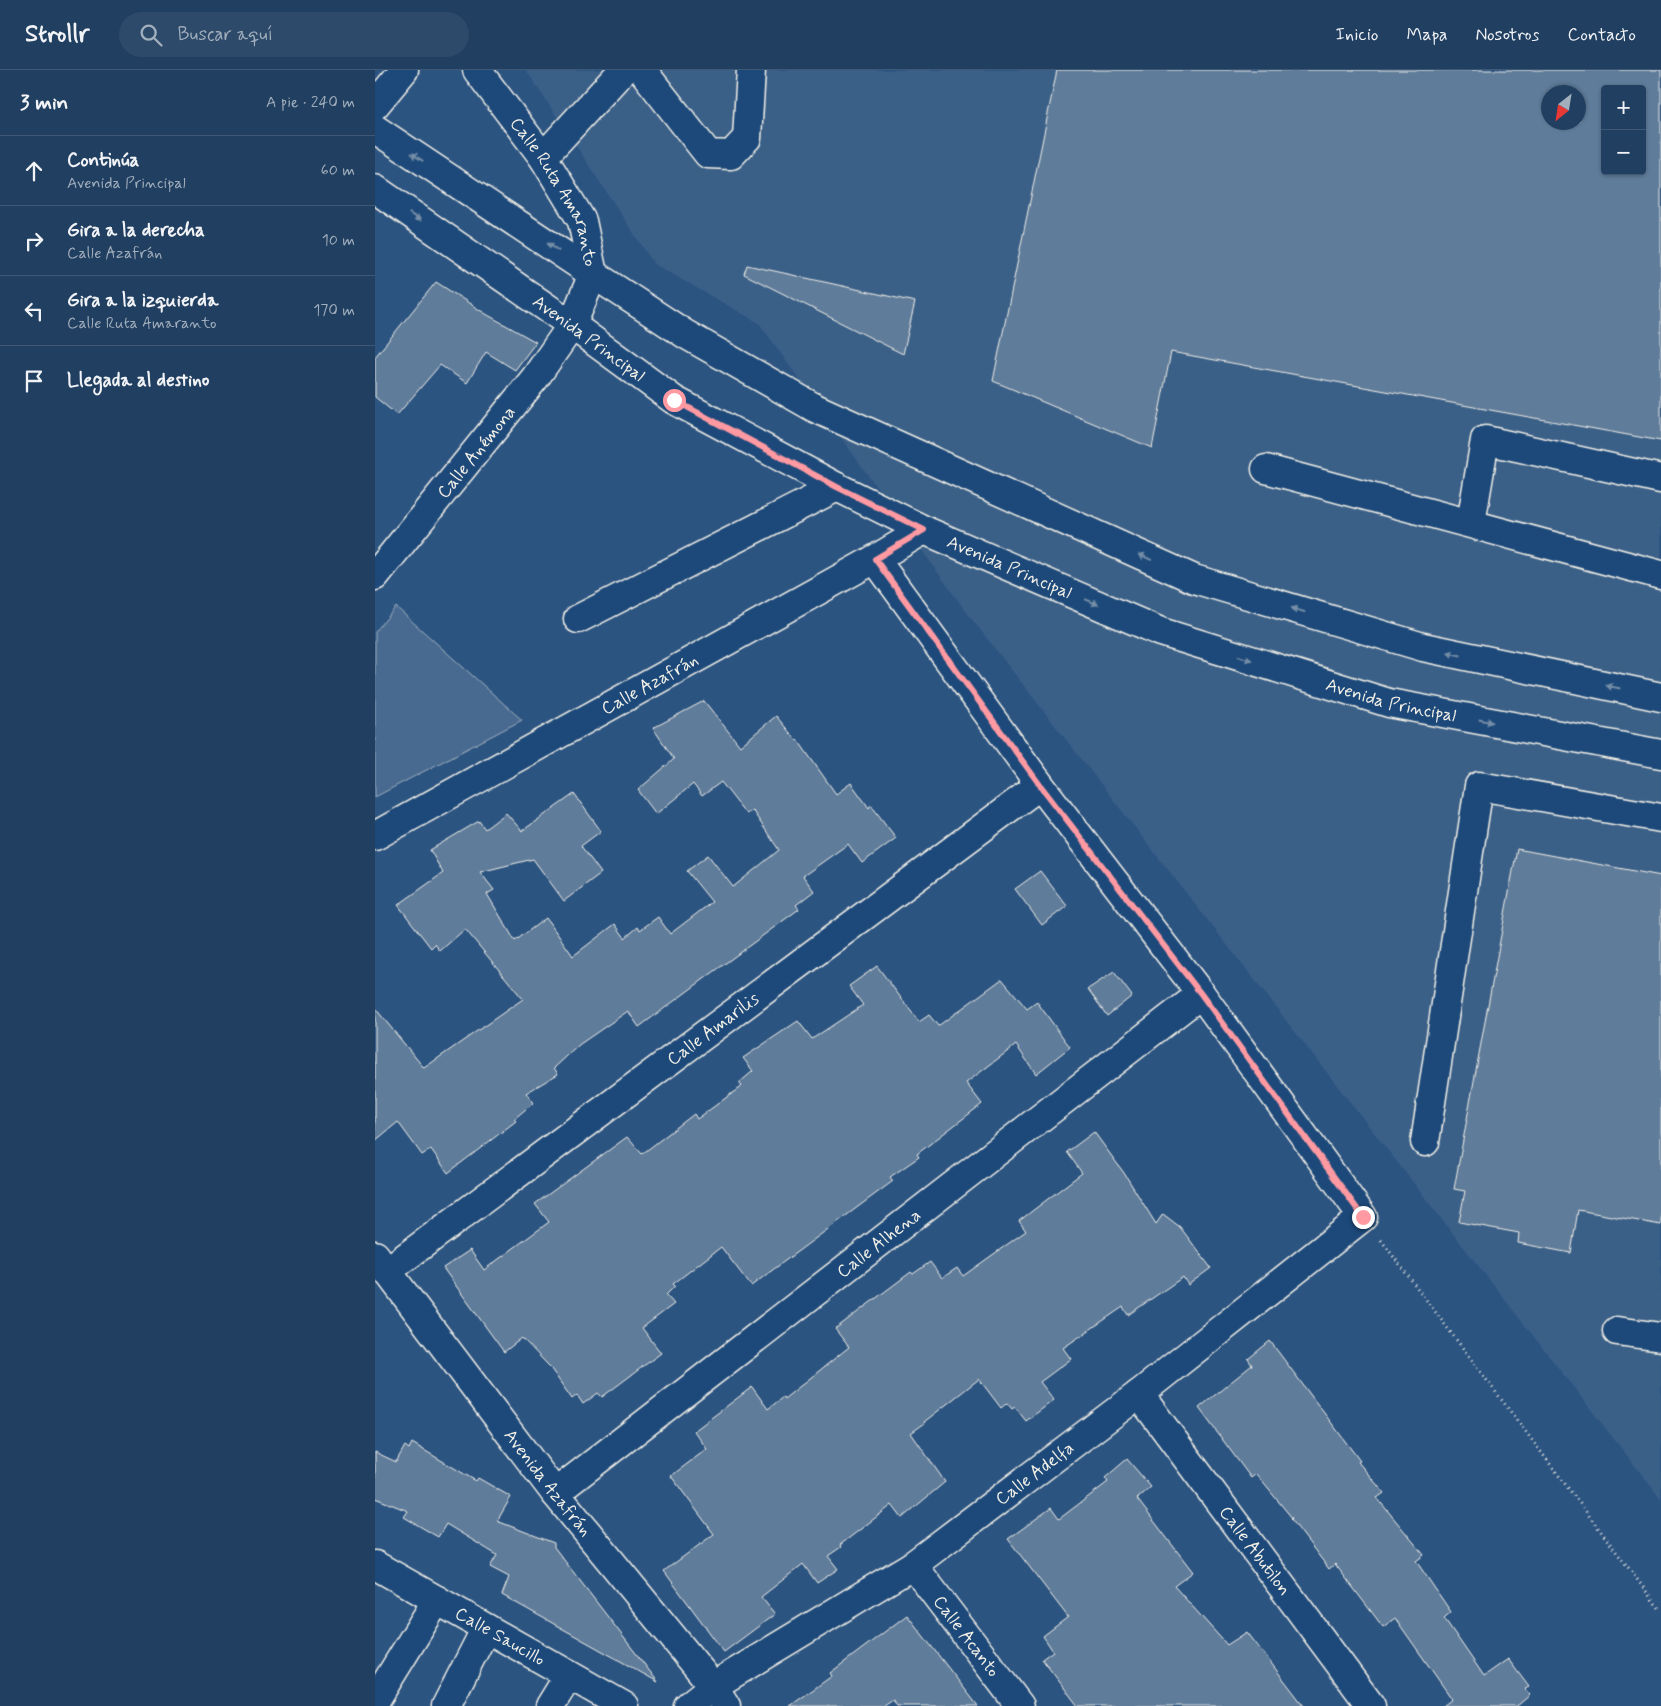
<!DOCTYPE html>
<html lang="es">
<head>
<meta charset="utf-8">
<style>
	:root { --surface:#213f61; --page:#2d4a6a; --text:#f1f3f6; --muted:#a2afbd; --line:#3e5876 }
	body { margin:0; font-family:Mynerve,sans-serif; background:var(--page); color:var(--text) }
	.controls { position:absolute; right:15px; top:15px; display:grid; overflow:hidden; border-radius:5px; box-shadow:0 1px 4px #0004 }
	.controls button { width:45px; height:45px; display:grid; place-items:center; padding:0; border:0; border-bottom:1px solid var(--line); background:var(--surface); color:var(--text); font:25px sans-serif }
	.compass { position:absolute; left:1166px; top:15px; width:45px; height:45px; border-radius:50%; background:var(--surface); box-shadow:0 1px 4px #0004; rotate:210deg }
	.stop { position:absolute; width:15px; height:15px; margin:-11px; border:4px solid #ff9aa2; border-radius:50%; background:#fff }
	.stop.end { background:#ff9aa2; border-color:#fff; box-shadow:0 1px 5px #0008 }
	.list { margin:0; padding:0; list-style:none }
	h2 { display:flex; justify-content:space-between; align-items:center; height:65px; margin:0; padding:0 20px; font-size:21px }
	h2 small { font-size:16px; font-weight:400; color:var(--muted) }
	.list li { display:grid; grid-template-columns:32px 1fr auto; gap:15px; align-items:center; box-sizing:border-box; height:70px; padding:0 20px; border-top:1px solid var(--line) }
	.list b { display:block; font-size:19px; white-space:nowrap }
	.list p { margin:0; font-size:16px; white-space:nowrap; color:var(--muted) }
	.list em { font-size:16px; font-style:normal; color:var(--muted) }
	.icon { flex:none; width:28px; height:28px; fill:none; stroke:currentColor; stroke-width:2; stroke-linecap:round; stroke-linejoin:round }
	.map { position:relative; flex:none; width:1286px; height:1636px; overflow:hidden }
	header { display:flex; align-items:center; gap:30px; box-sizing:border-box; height:70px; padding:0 25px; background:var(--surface); border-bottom:1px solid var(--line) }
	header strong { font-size:24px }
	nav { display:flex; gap:28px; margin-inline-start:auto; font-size:18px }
	.search { width:350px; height:45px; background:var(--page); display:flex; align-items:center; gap:12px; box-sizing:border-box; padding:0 18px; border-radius:28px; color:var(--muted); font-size:19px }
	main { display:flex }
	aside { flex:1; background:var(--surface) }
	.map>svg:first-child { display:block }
</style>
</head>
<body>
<header>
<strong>Strollr</strong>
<div class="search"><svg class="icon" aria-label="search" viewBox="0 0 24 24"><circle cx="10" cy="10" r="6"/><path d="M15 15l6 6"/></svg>Buscar aquí</div>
<nav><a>Inicio</a><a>Mapa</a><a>Nosotros</a><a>Contacto</a></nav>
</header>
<main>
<aside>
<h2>3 min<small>A pie · 240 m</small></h2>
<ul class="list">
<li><svg class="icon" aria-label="ahead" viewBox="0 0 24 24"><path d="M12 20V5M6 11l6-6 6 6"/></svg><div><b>Continúa</b><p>Avenida Principal</p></div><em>60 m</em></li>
<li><svg class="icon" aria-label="right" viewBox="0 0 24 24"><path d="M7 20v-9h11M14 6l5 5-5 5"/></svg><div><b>Gira a la derecha</b><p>Calle Azafrán</p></div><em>10 m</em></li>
<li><svg class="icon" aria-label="left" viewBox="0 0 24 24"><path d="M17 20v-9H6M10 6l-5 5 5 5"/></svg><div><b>Gira a la izquierda</b><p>Calle Ruta Amaranto</p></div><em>170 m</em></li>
<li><svg class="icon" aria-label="arrive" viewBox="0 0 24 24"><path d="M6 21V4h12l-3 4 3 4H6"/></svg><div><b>Llegada al destino</b></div></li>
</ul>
</aside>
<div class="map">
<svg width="1286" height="1636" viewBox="0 0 1286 1636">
	<rect width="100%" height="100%" fill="#2c5481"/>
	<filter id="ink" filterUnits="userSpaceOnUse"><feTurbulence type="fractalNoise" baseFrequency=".02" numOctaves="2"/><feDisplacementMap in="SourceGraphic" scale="10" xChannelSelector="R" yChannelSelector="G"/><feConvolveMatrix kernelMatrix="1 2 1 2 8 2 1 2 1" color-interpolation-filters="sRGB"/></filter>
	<g filter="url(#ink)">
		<path fill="#3b6088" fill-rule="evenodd" d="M151 0H1286V1429L592 543 384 253 279 194ZM1230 19H1267V101H1230ZM1174 22H1204V52H1174Z"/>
		<polygon fill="#496b90" stroke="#9eaebc" points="21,537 147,650 0,727 0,562"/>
		<g fill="#5e7b9a" stroke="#f4f1e8" fill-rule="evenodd">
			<path d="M682 0H1286V371L796 282 777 378 618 311ZM1230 19H1267V101H1230ZM1174 22H1204V52H1174Z"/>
			<polygon points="372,195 540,232 528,284 369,204"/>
			<polygon points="61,212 111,244 161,272 140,300 111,282 92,313 65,295 22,345 0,327 0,287"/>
			<polygon points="329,631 365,676 401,646 421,670 422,669 461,724 476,713 494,738 496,735 521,768 487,793 473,774 428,806 439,821 421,835 424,839 264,957 253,941 205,974 179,998 183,1004 151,1023 158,1033 139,1049 141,1051 73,1103 56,1079 47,1085 23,1052 0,1071 0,938 49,998 148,929 90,859 65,881 60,874 56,878 23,835 68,803 55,780 104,751 110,759 131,743 147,761 199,724 226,761 206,776 226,803 189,831 158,789 105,802 119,820 112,824 140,871 171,848 198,886 240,854 250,868 263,857 265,860 283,847 295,864 337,832 312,801 333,785 358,817 404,780 377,740 371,744 346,712 327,726 318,714 281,744 263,720 299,689 278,658"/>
			<polygon points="1142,779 1286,806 1286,1155 1203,1140 1196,1183 1143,1173 1144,1163 1084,1152 1090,1121 1079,1119"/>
			<polygon points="665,801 692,836 667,855 640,819"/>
			<polygon points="502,896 544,952 554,945 563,956 627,909 652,939 662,932 695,977 661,1004 641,975 591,1013 607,1034 542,1084 544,1087 515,1107 518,1111 376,1216 346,1177 298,1214 300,1216 291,1225 299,1234 267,1258 286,1283 227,1327 223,1323 208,1334 202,1325 197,1329 174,1296 147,1268 129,1282 68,1198 95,1180 109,1200 174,1152 160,1134 252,1067 267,1084 319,1044 322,1049 367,1016 364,1013 378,1001 368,988 423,951 437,969 488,935 474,916"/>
			<polygon points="739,902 757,926 732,946 713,919"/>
			<polygon points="719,1062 749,1103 781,1154 788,1144 805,1157 836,1198 813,1215 808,1207 753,1245 748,1237 688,1278 696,1289 665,1312 679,1330 651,1351 640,1337 637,1339 632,1333 626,1338 604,1309 549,1352 550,1353 536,1363 570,1412 527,1448 517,1435 465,1475 466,1477 453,1486 463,1499 442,1513 428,1494 386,1527 400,1544 349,1582 289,1501 339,1464 296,1406 332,1379 319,1361 377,1317 393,1339 408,1327 409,1329 474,1277 460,1259 536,1202 538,1204 555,1192 567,1208 582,1198 588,1206 651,1161 644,1151 707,1103 692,1082"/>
			<polygon points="895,1271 985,1391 983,1392 1009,1423 1002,1428 1049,1485 1041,1491 1076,1542 1069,1548 1109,1606 1133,1589 1154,1617 1150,1619 1155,1625 1142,1636 1068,1636 1077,1629 1020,1548 1008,1557 960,1494 954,1499 916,1449 917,1448 881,1404 876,1408 824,1338 877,1295 873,1289"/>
			<polygon points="37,1373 101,1411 103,1408 136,1427 122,1451 179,1473 179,1477 283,1612 127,1525 134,1507 115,1497 122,1485 71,1454 63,1467 29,1447 33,1441 0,1428 0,1382 21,1392 30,1376 34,1379"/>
			<polygon points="752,1389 776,1417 762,1429 818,1502 799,1516 852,1575 872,1562 929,1636 703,1636 667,1589 678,1581 668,1566 693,1547 633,1469 676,1438 684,1449 733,1412 730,1408"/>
			<polygon points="532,1545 603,1636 522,1636 518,1630 509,1636 415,1636 457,1606 455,1603"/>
		</g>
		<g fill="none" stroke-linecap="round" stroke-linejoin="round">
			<g stroke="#f4f1e8" stroke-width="31">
				<g id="minor">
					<polyline points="267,0 333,84 356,85 372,68 376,0"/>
					<polyline points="0,35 29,0"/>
					<polyline points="0,59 218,204"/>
					<polyline points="168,87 248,0"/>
					<polyline points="0,119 197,255 160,308 0,506"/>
					<polyline points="891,399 1286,505"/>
					<polyline points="1096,453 1110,370 1286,409"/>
					<polyline points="203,549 462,417"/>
					<path id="s1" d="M0 766 500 489 549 460"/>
					<polyline points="1050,1072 1104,716 1286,748"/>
					<path id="s2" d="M0 1185 180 1423 338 1616 351 1636"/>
					<path id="s3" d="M12 1201 665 715"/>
					<polyline points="1242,1261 1286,1267"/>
					<path id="s4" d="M764 1324 996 1636"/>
					<path id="s5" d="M180 1423 826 924"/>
					<path id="s6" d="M0 1495 249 1636"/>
					<path id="s7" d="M538 1495 645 1636"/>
					<polyline points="0,1631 62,1530"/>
					<polyline points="71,1636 111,1558"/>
					<polyline points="175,1636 194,1605"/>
					<path id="s8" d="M313 1636 338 1616 538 1495 764 1324 988 1147 826 924 665 715 500 489"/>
				</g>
			</g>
			<g stroke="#f4f1e8" stroke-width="31">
				<g id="major">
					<path id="s9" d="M102 0 168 87 207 151 218 204 197 255 299 330 462 417 549 460 786 562 1014 633 1286 684"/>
					<polyline points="218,204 310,264 440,338 819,509 1048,577 1286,627"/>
				</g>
			</g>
			<polyline stroke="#f4f1e8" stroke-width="3" stroke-dasharray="1 4" stroke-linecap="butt" points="1006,1170 1286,1541"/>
			<use href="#minor" stroke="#1f4a7a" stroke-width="28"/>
			<use href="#major" stroke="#1f4a7a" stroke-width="28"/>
		</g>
		<defs><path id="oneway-solid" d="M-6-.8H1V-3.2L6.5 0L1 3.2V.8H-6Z" transform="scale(1.25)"/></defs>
		<g fill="#748da6">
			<use href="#oneway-solid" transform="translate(42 87) rotate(-146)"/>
			<use href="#oneway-solid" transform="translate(40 147) rotate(34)"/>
			<use href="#oneway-solid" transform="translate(178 177) rotate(-146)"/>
			<use href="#oneway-solid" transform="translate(770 487) rotate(-156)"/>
			<use href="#oneway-solid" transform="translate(717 532) rotate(23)"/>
			<use href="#oneway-solid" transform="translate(923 540) rotate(-163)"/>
			<use href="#oneway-solid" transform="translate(1079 584) rotate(-168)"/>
			<use href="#oneway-solid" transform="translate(870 588) rotate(17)"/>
			<use href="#oneway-solid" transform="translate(1238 617) rotate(-168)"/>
			<use href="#oneway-solid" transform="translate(1111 651) rotate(11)"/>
		</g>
	</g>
	<g fill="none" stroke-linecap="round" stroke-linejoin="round" filter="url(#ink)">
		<polyline stroke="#ff9aa2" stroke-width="6" points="299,330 462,417 549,460 500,489 665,715 826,924 988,1147"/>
	</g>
	<g text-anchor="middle" stroke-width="4" stroke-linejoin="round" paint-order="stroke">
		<g font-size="18" fill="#f4f1e8" stroke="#1f4a7a">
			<text dy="6" stroke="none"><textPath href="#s9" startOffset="146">Calle Ruta Amaranto</textPath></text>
			<text transform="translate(214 268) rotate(36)" y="6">Avenida Principal</text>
			<text transform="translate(101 382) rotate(-51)" y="6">Calle Anémona</text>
			<text dy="6" stroke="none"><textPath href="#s9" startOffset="795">Avenida Principal</textPath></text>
			<text dy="6" stroke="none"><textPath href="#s1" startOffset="314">Calle Azafrán</textPath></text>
			<text dy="6" stroke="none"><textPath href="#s9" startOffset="1200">Avenida Principal</textPath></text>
			<text dy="6" stroke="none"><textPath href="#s3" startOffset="406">Calle Amarilis</textPath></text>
			<text dy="6" stroke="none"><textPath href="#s5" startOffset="409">Calle Alhena</textPath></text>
			<text dy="6" stroke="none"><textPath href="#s8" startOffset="418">Calle Adelfa</textPath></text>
			<text dy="6" stroke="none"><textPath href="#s2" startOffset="286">Avenida Azafrán</textPath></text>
			<text dy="6" stroke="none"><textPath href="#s4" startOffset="195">Calle Abutilon</textPath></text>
			<text dy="6" stroke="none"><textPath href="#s7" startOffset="89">Calle Acanto</textPath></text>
			<text dy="6" stroke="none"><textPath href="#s6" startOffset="144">Calle Saucillo</textPath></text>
		</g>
	</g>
</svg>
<div class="controls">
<button>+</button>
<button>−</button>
</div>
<svg class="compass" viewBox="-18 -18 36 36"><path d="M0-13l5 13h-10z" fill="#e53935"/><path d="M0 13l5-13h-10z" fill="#a2afbd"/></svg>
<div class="stop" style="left:299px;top:330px"></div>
<div class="stop end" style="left:988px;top:1147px"></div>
</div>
</main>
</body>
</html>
